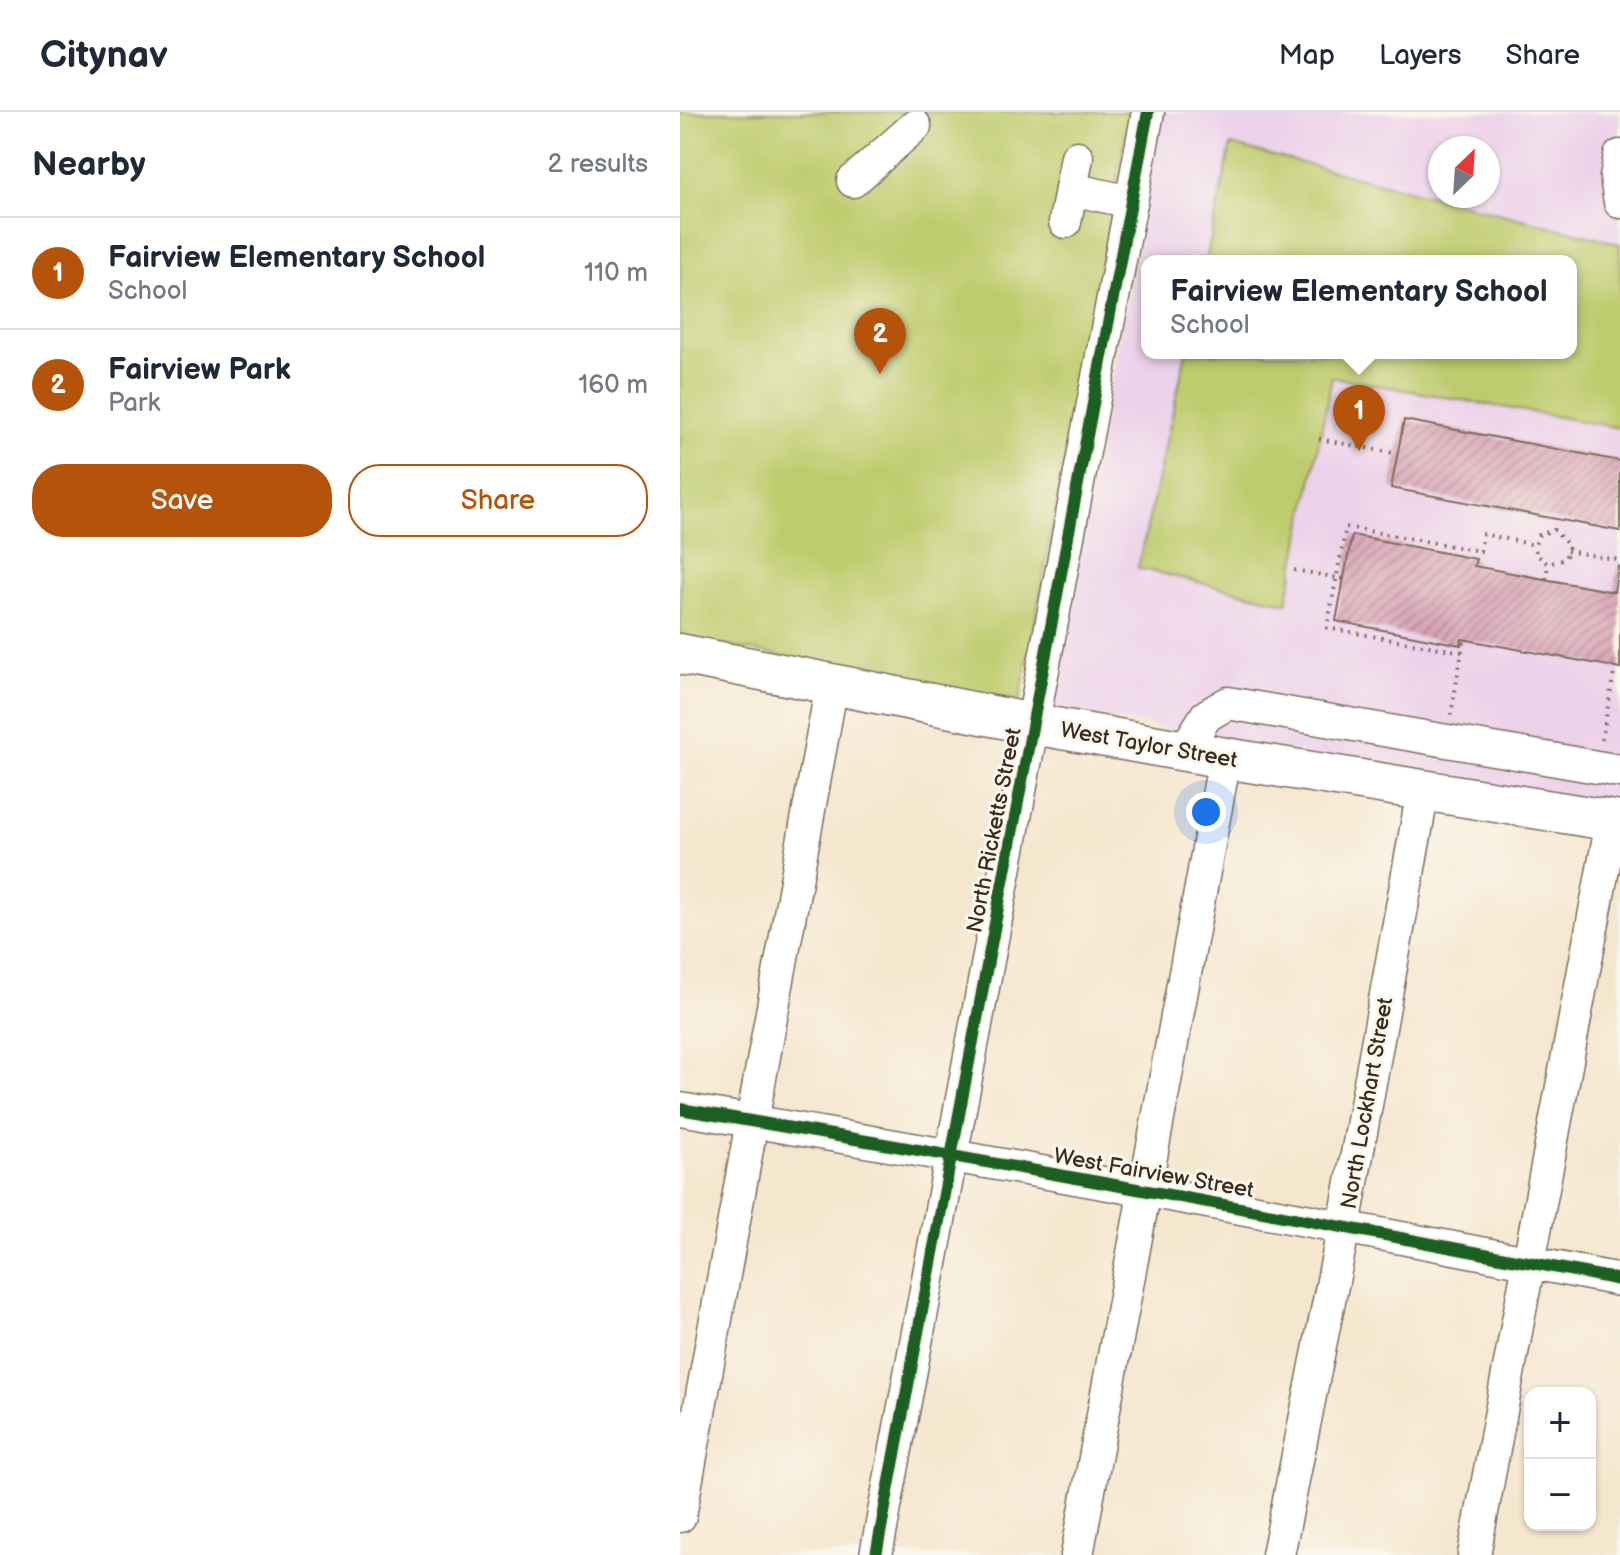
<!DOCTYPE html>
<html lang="en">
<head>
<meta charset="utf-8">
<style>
	:root { --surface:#fff; --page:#f6f6f7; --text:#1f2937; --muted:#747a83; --line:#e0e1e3; --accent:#b45309 }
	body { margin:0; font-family:"Balsamiq Sans",sans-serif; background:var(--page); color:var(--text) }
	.controls { position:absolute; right:24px; bottom:24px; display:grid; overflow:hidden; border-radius:16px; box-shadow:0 2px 6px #0004 }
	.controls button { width:72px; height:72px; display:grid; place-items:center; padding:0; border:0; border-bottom:2px solid var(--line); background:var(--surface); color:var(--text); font:40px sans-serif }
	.compass { position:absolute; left:748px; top:24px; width:72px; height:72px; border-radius:50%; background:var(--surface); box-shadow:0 2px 6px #0004; rotate:25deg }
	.you { position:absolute; left:526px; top:700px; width:28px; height:28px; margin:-20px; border:6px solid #fff; border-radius:50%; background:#1a73e8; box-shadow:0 0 0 12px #1a73e833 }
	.badge { display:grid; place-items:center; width:52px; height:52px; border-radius:50%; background:var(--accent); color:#fff; font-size:26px; font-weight:700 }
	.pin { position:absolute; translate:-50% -66px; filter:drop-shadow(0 2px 4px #0008) }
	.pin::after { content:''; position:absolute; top:42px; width:28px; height:24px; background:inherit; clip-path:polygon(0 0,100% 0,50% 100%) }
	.popup { position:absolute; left:461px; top:143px; width:436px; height:104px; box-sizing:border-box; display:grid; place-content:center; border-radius:16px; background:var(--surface); filter:drop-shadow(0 2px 6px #0005); font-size:26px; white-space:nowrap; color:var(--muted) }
	.popup b { font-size:30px; color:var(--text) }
	.popup::after { content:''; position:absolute; left:50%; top:100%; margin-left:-16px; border:16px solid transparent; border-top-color:var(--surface) }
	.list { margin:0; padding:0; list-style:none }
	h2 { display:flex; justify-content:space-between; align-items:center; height:104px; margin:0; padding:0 32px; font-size:34px }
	h2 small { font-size:26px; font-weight:400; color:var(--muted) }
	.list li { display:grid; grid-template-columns:52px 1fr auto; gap:24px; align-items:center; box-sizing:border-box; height:112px; padding:0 32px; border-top:2px solid var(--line) }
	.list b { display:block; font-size:30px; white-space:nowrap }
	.list p { margin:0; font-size:26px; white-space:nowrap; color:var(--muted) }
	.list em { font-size:26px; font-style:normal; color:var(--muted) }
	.actions { display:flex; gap:16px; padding:24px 32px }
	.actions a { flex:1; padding:18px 0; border:2px solid var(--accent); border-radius:32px; text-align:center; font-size:28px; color:var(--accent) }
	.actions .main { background:var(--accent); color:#fff }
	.map { position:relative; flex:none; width:940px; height:1443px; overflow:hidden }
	header { display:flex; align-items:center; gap:48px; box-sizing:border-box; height:112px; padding:0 40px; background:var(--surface); border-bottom:2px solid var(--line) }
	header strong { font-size:38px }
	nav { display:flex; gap:44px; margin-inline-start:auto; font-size:28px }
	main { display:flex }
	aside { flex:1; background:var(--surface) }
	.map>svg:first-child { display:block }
</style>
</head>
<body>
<header>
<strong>Citynav</strong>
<nav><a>Map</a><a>Layers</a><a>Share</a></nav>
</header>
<main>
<aside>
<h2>Nearby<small>2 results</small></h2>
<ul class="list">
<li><span class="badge">1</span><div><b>Fairview Elementary School</b><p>School</p></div><em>110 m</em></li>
<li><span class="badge">2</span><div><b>Fairview Park</b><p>Park</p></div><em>160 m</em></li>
</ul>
<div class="actions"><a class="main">Save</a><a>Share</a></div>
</aside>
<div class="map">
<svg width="940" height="1443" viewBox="0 0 940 1443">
	<defs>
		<pattern id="building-hatch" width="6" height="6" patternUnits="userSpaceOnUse" patternTransform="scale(2)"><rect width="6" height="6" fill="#d8a2b5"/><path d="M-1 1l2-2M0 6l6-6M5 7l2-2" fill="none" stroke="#b08493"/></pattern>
	</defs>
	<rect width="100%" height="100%" fill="#fbf7ec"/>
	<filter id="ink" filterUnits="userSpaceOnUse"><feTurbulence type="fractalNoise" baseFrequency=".0125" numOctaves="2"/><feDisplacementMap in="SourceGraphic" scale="16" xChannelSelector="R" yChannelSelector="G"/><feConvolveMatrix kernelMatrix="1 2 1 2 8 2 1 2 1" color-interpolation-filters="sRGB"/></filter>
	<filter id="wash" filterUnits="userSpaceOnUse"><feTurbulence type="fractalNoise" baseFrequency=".006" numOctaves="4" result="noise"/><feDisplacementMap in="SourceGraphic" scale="32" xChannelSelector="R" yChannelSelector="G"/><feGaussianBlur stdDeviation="1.8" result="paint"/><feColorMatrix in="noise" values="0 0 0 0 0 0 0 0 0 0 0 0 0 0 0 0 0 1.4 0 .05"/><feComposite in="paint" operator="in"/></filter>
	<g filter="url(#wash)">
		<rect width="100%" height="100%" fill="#f5e6ce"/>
		<path fill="#ecd1ea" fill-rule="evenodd" d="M482 0H940V700L370 595ZM760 36H808V84H760ZM467 149H891V241H467Z"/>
		<g fill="#bfcc6e" stroke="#7d7b46" stroke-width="2">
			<polygon points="0,0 450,0 340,589 0,525"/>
			<polygon points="551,33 940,132 940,316 652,265 607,491 458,456 506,241 891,241 891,149 526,149"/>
		</g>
		<g id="blocks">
			<g fill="url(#building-hatch)">
				<polygon points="724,308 940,349 940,419 711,376"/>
				<polygon points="672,423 796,447 794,454 934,480 938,454 940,455 940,556 782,527 781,533 656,509"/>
			</g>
		</g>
	</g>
	<g filter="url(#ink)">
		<use href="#blocks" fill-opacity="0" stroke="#7c6c5c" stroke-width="2"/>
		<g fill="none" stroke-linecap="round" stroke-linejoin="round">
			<g stroke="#7c6c5c" stroke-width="35">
				<g id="minor">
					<polyline points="940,44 936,65 940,90"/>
					<polyline points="173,69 235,14"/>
					<polyline points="391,77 451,90"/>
					<polyline points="385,110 397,45"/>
					<polyline points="504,639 526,604 548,591 940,659"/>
					<path d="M0 997C314 1050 627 1107 940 1168"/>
					<polyline points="0,1404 152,572"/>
					<polyline points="196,1443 468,0"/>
					<polyline points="397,1443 545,646"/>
					<polyline points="598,1443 664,1114 743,679"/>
					<polyline points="794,1443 932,709"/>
				</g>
			</g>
			<g stroke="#7c6c5c" stroke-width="43">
				<polyline id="major" points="0,542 353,612 545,646 940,710"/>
			</g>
			<g stroke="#7c6c5c" stroke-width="4" stroke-dasharray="2 6" stroke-linecap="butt">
				<polyline points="639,327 718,342"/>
				<polyline points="887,439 940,448"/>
				<polyline points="614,458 664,467"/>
				<polyline points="866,467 868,452"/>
				<polyline points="782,540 647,516 666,415 800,439 803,422 855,433 859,423 874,418 889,434 885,447 868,452 856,442 855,433"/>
				<polyline points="771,603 784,527"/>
				<polyline points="922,628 935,555"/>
			</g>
			<use href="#minor" stroke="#fff" stroke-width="32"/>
			<use href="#major" stroke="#fff" stroke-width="40"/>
			<g stroke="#fbf7ec" stroke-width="17">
				<g id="cycleway">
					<path d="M0 997C314 1050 627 1107 940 1168"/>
					<polyline points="196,1443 468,0"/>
				</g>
			</g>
			<use href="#cycleway" stroke="#1b5e20" stroke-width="12"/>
		</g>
	</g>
	<g text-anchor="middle" stroke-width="6" stroke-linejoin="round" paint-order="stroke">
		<g font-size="22" fill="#3b2a1e" stroke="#fbf7ec">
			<text transform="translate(469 632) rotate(10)" y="8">West Taylor Street</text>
			<text transform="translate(313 718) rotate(-79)" y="8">North Ricketts Street</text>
			<text transform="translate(686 991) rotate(-80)" y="8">North Lockhart Street</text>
			<text transform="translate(474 1060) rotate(10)" y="8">West Fairview Street</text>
		</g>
	</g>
</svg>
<div class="controls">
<button>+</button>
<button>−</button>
</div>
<svg class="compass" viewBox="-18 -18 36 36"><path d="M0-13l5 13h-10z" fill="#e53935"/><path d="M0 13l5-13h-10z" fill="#747a83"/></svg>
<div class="you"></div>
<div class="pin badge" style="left:679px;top:339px">1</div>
<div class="popup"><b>Fairview Elementary School</b>School</div>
<div class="pin badge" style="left:200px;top:262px">2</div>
</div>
</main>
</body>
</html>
